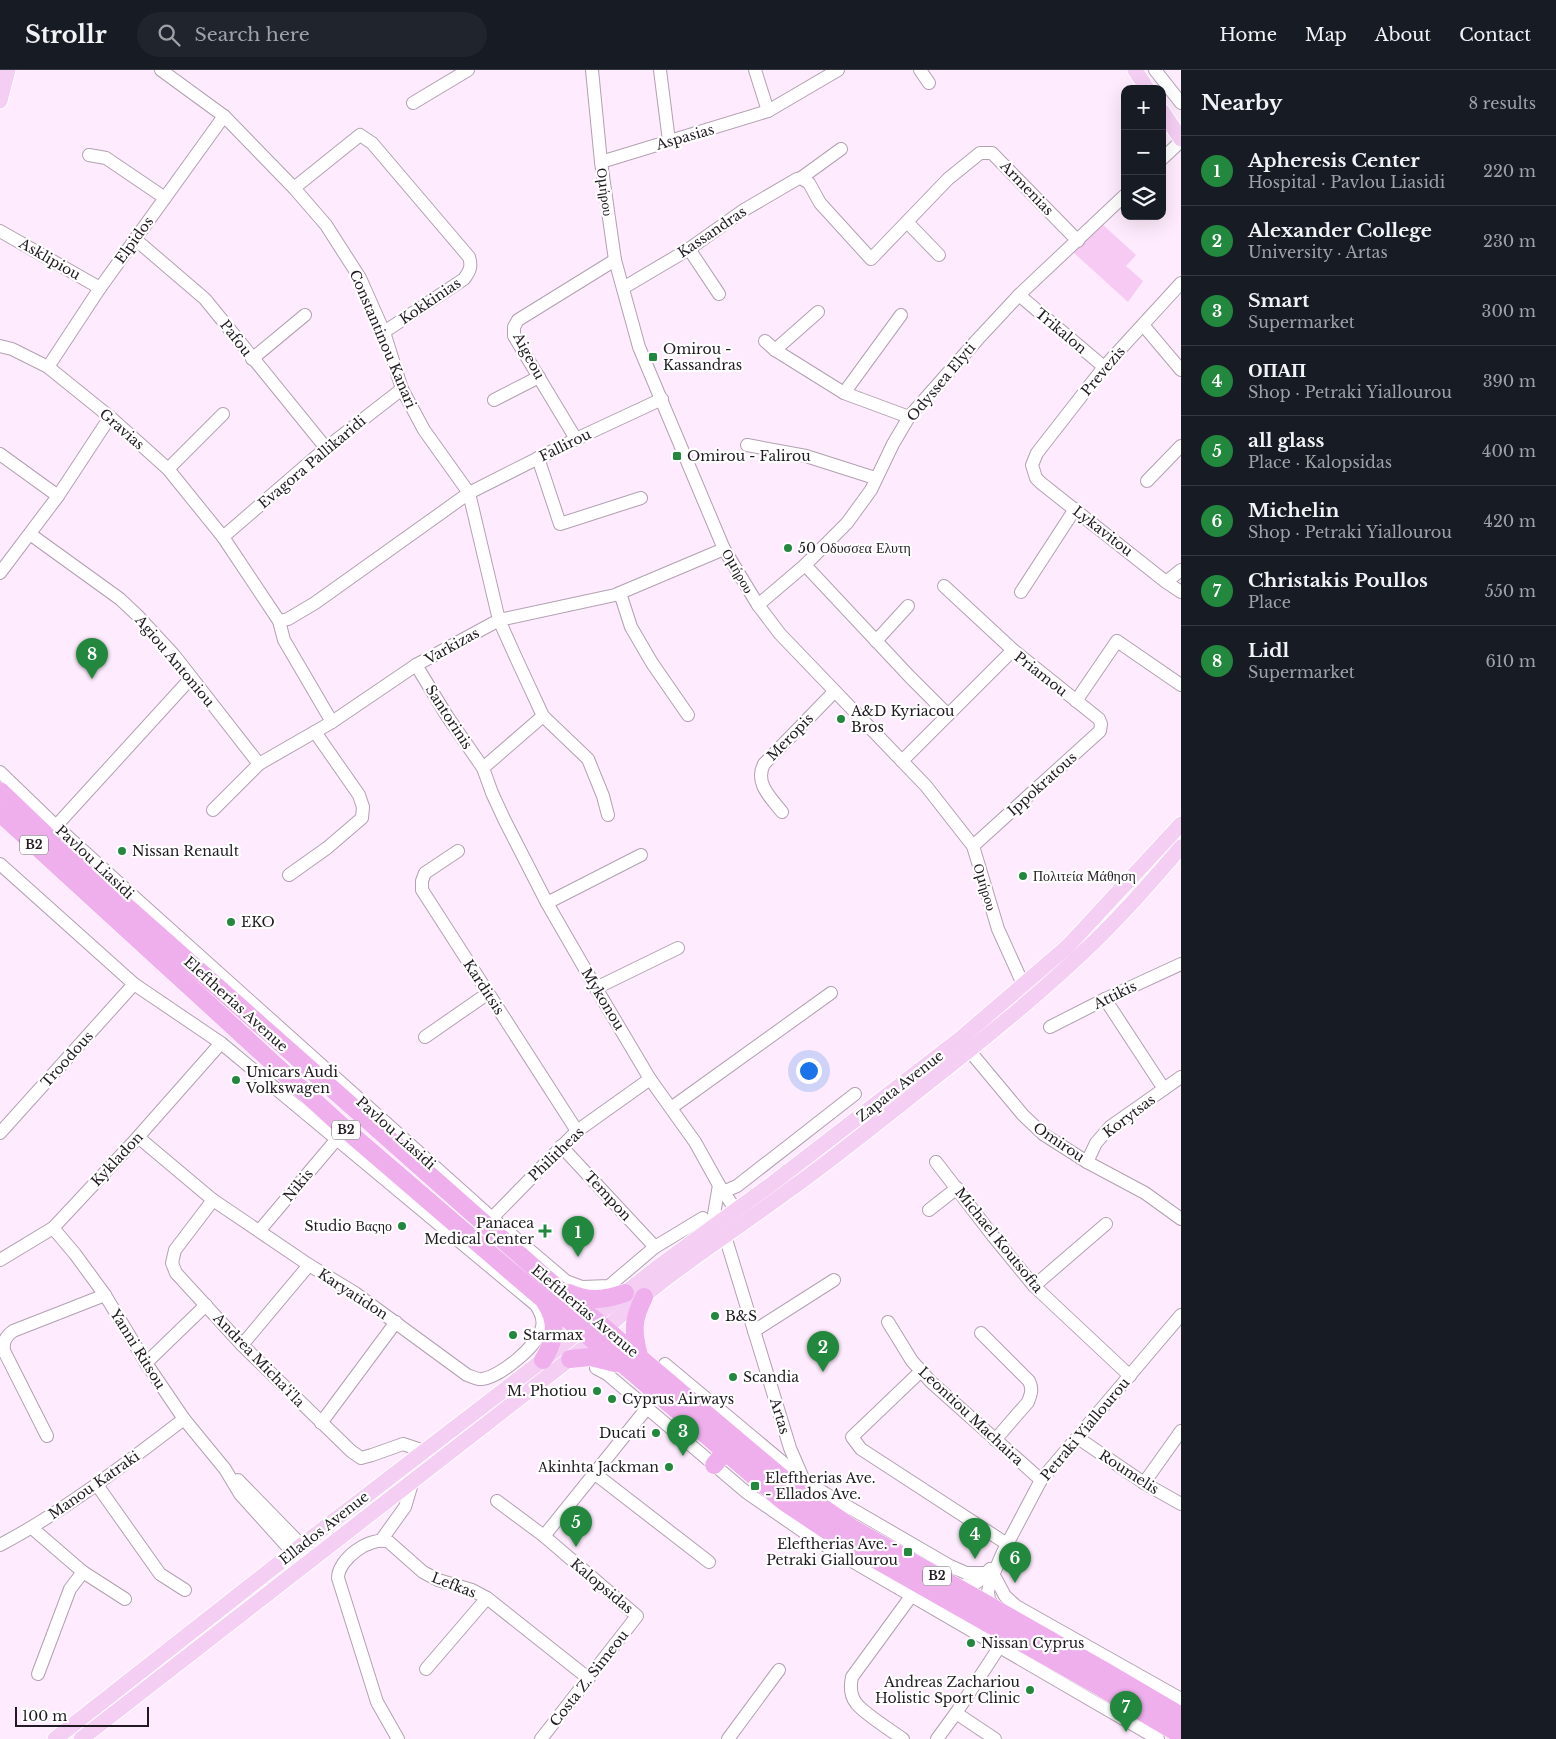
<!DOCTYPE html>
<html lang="en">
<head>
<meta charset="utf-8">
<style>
	:root { --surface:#171b24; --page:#20242c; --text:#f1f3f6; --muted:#9ea1a6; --line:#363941; --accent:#21883d }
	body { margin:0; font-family:"Libre Baskerville",serif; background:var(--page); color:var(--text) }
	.controls { position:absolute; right:15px; top:15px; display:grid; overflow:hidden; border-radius:10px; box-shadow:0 5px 20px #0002 }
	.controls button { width:45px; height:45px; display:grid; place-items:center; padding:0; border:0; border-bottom:1px solid var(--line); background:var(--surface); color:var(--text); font:25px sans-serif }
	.scale { position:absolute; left:15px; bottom:12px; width:134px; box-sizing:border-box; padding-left:5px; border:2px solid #211b21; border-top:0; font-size:14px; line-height:18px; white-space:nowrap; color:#211b21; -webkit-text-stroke:4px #fff; paint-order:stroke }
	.you { position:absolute; left:808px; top:1000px; width:18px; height:18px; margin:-12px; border:4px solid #fff; border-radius:50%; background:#1a73e8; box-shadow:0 0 0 8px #1a73e833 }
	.badge { display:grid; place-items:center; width:32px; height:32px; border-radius:50%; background:var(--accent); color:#fff; font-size:16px; font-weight:700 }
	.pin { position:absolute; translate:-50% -41px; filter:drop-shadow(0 1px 2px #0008) }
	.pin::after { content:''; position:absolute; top:26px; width:18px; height:15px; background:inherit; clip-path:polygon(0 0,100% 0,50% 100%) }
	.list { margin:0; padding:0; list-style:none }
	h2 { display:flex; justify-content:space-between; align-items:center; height:65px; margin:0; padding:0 20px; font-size:21px }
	h2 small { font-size:16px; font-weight:400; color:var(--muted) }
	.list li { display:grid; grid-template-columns:32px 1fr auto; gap:15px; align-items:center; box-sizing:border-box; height:70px; padding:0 20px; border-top:1px solid var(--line) }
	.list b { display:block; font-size:19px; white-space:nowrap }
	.list p { margin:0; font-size:16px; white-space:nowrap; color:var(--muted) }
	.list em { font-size:16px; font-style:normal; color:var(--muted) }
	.icon { flex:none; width:28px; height:28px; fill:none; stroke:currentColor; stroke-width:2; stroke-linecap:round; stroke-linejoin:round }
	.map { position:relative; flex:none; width:1181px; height:1669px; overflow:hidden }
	header { display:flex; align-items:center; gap:30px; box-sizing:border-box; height:70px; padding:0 25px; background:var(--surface); border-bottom:1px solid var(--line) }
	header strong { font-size:24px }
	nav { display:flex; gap:28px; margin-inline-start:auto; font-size:18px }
	.search { width:350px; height:45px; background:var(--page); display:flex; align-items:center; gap:12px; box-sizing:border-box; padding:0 18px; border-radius:28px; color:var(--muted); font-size:19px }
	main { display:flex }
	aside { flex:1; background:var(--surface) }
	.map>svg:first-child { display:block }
</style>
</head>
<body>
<header>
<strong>Strollr</strong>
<div class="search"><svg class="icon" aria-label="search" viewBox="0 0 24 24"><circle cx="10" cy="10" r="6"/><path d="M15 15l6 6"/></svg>Search here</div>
<nav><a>Home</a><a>Map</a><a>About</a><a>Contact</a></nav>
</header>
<main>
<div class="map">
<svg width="1181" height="1669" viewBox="0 0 1181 1669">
	<rect width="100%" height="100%" fill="#feebfd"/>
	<polygon fill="#f7caf4" points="1102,154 1136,185 1126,196 1143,211 1128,232 1073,182"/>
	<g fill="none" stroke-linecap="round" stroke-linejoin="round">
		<g stroke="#b2a1b1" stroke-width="14">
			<g id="minor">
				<polyline points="161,0 224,46 294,118 326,155 360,208 384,262 402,319 424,360 469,423 499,550 517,590 543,646 588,689 603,726 608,745"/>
				<polyline points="592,0 601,92 615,190 639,277 724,479 758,535 780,564 926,716 973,776 998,859 1027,923"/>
				<polyline points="660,0 669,71"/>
				<polyline points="755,0 768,41"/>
				<polyline points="920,0 929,13"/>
				<polyline points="1155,0 1181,33"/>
				<polyline points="413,33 468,0"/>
				<polyline points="89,85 106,88 165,128"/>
				<polyline points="1162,89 1181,71"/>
				<polyline points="601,92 768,41 838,0"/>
				<polyline points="801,108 809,113 820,133 871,189 948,109 980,83 992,83 1078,171"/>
				<path d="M294 118 360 65 372 73 469 187C472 196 470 201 464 209L384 262"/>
				<polyline points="907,152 939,185"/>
				<polyline points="0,161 100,218"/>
				<polyline points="135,169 205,229 326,378"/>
				<polyline points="689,179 719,224"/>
				<polyline points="1181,213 1104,297 1037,383 1032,395 1036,408 1041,413 1166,512 1181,522"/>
				<polyline points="623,218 689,179 744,140 797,109 801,108 841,79"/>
				<polyline points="1019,225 1104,297"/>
				<polyline points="1143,255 1181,300"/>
				<polyline points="765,271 775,280 844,323 909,347"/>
				<polyline points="0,276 12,279 48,297 110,347 168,399 223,467 279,551 284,570 332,652"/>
				<polyline points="775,280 818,242"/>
				<polyline points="252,289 305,245"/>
				<polyline points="48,297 100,218 224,46"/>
				<polyline points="844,323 901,245"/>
				<polyline points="494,330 539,307"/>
				<polyline points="576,369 514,266 514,257 518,250 615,190"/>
				<polyline points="747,375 806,386 875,408"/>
				<polyline points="0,384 58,426"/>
				<polyline points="538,388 560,454 641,428"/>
				<polyline points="168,399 223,344"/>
				<polyline points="1147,411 1181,376"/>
				<polyline points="30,464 120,529 137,545 174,585 259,694"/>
				<polyline points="223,467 326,378 402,319"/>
				<polyline points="805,495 910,607 948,645"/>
				<polyline points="0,503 58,426 110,347"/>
				<polyline points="1166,512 1181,500"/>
				<polyline points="944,516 1013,580"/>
				<polyline points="1021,522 1075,439"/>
				<polyline points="620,523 631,557 652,593 688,645"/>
				<polyline points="758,535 805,495 847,453 871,420 893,374 909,347 978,269 1019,225 1125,125"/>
				<polyline points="279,551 288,549 315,533 469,423 576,369 662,329"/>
				<polyline points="876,571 908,536"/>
				<polyline points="416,595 447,646 483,698 492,723 505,751 547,833 596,918 650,1009 695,1072 719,1115 731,1133 737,1138"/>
				<polyline points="1076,631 1117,571 1181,615"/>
				<polyline points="902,691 1013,580 1099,649 1101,654 1100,661 973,776"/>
				<polyline points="483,698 543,646"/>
				<polyline points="0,702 56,756 133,826 492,1148 566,1211 582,1217 609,1216 655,1177 703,1148"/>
				<polyline points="213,740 259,694 332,652 416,595 499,550 615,525 724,479"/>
				<path d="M782 742C771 728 754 713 764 694L834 622"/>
				<polyline points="56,756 191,608"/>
				<polyline points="458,781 425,803 422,811 422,820 577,1061"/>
				<path d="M0 794 134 914 221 973 536 1235C540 1241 544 1249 542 1257 539 1275 500 1307 482 1309 478 1310 471 1306 467 1305L355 1223 309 1195 213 1130 138 1067"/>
				<polyline points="289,805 327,778 362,748 363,737 359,725 315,662"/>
				<polyline points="547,833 641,785"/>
				<polyline points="596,918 678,878"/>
				<polyline points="1105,929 1164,1019"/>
				<polyline points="1050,957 1105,929 1181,894"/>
				<polyline points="425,967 487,924"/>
				<polyline points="963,973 1023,1045 1043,1064 1087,1092 1145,1123 1181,1149"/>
				<polyline points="671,1038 831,923"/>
				<polyline points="0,1063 134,914"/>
				<polyline points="561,1076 655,1177"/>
				<polyline points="936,1092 993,1166 1034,1216 1130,1306"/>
				<polyline points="1087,1092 1096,1073 1110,1057 1181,1007"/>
				<polyline points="723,1122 737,1116 855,1024"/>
				<polyline points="213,1130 175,1180 172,1193 176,1203 242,1275 351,1381 361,1388 372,1385 403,1374 424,1381"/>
				<polyline points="929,1140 957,1118"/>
				<polyline points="492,1148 577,1061 650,1009"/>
				<polyline points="712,1156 719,1115"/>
				<polyline points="53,1158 75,1184 105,1225 146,1293 184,1349 225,1399 240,1424 304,1495"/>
				<polyline points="260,1160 336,1070"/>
				<polyline points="725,1166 790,1378 802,1406"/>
				<polyline points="0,1190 53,1158 138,1067 221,973"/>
				<polyline points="1034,1216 1106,1154"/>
				<polyline points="888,1252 912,1291 931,1312 1041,1410"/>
				<polyline points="754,1261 834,1210"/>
				<path d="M981 1263 1029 1311C1033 1319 1031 1324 1028 1332L995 1370"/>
				<polyline points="242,1275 309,1195"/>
				<polyline points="146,1293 206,1235"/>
				<polyline points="665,1294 804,1410 826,1424 950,1496 966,1503 987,1503 996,1509 1005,1526 1016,1536 1181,1629"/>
				<polyline points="596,1298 607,1304 746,1422 814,1469 1158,1669"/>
				<polyline points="921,1301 852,1367 861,1379 1007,1474"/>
				<polyline points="321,1353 396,1252"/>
				<path d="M47 1366 4 1281C3 1272 5 1267 13 1261L105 1225"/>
				<polyline points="1078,1368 1144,1413 1181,1434"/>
				<polyline points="594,1403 709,1492"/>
				<polyline points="238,1410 313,1487"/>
				<polyline points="1144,1413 1181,1361"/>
				<polyline points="97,1415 160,1504 185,1520"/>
				<polyline points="497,1431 544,1466 637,1546 541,1669"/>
				<polyline points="32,1458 83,1502 125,1529"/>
				<polyline points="544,1466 647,1338"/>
				<polyline points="382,1469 405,1437 413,1410"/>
				<path d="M0 1475C66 1440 125 1394 184 1349"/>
				<path d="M954 1513C973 1519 979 1513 990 1499"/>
				<polyline points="996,1539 989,1530 988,1522 990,1512 1003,1482 1041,1410 1181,1245"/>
				<polyline points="426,1599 487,1528"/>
				<polyline points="38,1604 70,1519 83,1502"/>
				<polyline points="956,1643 995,1669"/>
				<path d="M398 1669 377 1632 338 1508C338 1489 371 1465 389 1472L423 1502 438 1510 472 1520 487 1528 588 1608"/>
				<polyline points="728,1669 779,1600"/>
				<path d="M903 1669C892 1661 863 1643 856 1633 850 1625 850 1616 852 1607L912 1525"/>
				<polyline points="937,1669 956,1643 1000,1576"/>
			</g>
		</g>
		<g stroke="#fff" stroke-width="17">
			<g id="major">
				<polyline points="1135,0 1147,19"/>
				<polyline points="0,31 8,0"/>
				<polyline points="1162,41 1181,69"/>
				<polyline points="55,1669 302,1475 543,1290 580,1261 593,1248 662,1194 773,1113 960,969 1067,877 1181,754"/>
				<path d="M81 1669 593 1271C652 1212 725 1168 792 1118 826 1094 858 1068 890 1043 960 988 1031 933 1095 871 1125 842 1153 810 1181 777"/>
			</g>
		</g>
		<g stroke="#fff" stroke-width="19">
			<g id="highway">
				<polyline points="0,721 49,768 557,1218 794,1418 852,1458 1103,1600 1181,1646"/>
				<polyline points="0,743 345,1059 544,1230 625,1296 783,1431 843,1471 1095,1614 1181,1665"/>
				<path d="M569 1223C589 1232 605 1230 625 1223"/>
				<path d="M639 1286C633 1261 632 1251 644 1227"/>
				<polyline points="570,1289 591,1287 615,1293"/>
				<path d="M543 1290C555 1271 559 1252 545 1232"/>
				<polyline points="714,1395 724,1383"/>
			</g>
		</g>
		<use href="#minor" stroke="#fff" stroke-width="12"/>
		<use href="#major" stroke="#f5cef4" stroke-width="15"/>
		<use href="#highway" stroke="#efaeec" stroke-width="18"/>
	</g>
	<g fill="#21883d" stroke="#fff" stroke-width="2">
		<rect x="648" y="282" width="10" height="10" rx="2.5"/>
		<rect x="672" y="381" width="10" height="10" rx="2.5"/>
		<circle cx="788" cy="478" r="5"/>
		<circle cx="841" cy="649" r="5"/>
		<circle cx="122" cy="781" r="5"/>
		<circle cx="1023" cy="806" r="5"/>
		<circle cx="231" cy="852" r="5"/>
		<circle cx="236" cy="1010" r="5"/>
		<circle cx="402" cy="1156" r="5"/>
		<path d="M542.5 1153.5h5v5h5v5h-5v5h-5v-5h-5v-5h5z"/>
		<circle cx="715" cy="1246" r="5"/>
		<circle cx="513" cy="1265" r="5"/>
		<circle cx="733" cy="1307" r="5"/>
		<circle cx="597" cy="1321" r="5"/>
		<circle cx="612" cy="1329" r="5"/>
		<circle cx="656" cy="1363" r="5"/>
		<circle cx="669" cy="1397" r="5"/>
		<rect x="750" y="1411" width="10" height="10" rx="2.5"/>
		<rect x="903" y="1477" width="10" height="10" rx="2.5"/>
		<circle cx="971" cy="1573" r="5"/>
		<circle cx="1030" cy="1620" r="5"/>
	</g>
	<g text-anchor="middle" stroke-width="4.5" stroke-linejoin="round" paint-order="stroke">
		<g fill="#fff" stroke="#645f64" stroke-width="1">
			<rect x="20" y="765.5" width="28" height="19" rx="4"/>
			<rect x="332" y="1050.5" width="28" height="19" rx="4"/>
			<rect x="923" y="1496.5" width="28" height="19" rx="4"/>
		</g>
		<g font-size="12" font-weight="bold" fill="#211b21">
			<text x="34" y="779">B2</text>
			<text x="346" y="1064">B2</text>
			<text x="937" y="1510">B2</text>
		</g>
		<g font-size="14" fill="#211b21" stroke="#fff">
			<text transform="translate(685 67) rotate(-16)" y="5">Aspasias</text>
			<text transform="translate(1027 118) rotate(46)" y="5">Armenias</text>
			<text transform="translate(605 122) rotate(82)" y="5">Ομήρου</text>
			<text transform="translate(712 162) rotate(-34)" y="5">Kassandras</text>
			<text transform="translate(134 170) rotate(-54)" y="5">Elpidos</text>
			<text transform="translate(50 189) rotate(30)" y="5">Asklipiou</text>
			<text transform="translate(430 231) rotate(-34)" y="5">Kokkinias</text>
			<text transform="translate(1061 261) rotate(40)" y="5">Trikalon</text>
			<text transform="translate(236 268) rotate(52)" y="5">Pafou</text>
			<text transform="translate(383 269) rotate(67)" y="5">Constantinou Kanari</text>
			<text transform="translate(529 286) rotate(62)" y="5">Aigeou</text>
			<text transform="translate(1103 301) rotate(-50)" y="5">Prevezis</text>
			<text transform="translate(941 312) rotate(-50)" y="5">Odyssea Elyti</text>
			<text transform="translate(122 359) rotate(41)" y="5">Gravias</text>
			<text transform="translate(565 375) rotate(-26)" y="5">Fallirou</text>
			<text transform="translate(312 392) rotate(-40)" y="5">Evagora Pallikaridi</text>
			<text transform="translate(1103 461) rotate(38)" y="5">Lykavitou</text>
			<text transform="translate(738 501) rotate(60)" y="5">Ομήρου</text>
			<text transform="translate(452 576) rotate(-29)" y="5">Varkizas</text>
			<text transform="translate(175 591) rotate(50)" y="5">Agiou Antoniou</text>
			<text transform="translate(1041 604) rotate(38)" y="5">Priamou</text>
			<text transform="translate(449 647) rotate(57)" y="5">Santorinis</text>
			<text transform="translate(790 667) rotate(-46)" y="5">Meropis</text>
			<text transform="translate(1042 714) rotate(-42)" y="5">Ippokratous</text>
			<text transform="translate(95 792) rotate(43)" y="5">Pavlou Liasidi</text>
			<text transform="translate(985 817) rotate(73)" y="5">Ομήρου</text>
			<text transform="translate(484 917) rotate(57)" y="5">Karditsis</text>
			<text transform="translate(1115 925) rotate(-26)" y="5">Attikis</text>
			<text transform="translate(603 929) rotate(59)" y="5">Mykonou</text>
			<text transform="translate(236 934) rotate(42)" y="5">Eleftherias Avenue</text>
			<text transform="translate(67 989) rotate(-48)" y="5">Troodous</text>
			<text transform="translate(900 1016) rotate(-38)" y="5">Zapata Avenue</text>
			<text transform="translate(1129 1046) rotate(-37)" y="5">Korytsas</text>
			<text transform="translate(396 1063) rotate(42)" y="5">Pavlou Liasidi</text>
			<text transform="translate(1059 1072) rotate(34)" y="5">Omirou</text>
			<text transform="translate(556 1084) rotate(-44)" y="5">Philitheas</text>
			<text transform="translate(117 1089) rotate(-47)" y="5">Kykladon</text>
			<text transform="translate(298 1115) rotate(-50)" y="5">Nikis</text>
			<text transform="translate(608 1126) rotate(47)" y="5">Tempon</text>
			<text transform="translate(999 1170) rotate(51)" y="5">Michael Koutsofta</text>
			<text transform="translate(353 1224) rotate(33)" y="5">Karyatidon</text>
			<text transform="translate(585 1241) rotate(40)" y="5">Eleftherias Avenue</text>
			<text transform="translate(138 1279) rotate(58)" y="5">Yanni Ritsou</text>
			<text transform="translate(259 1290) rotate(46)" y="5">Andrea Micha'i'la</text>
			<text transform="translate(780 1346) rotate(73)" y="5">Artas</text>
			<text transform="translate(971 1346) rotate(43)" y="5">Leontiou Machaira</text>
			<text transform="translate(1085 1359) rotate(-50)" y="5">Petraki Yiallourou</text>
			<text transform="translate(1129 1402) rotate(33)" y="5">Roumelis</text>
			<text transform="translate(94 1415) rotate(-35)" y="5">Manou Katraki</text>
			<text transform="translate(324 1458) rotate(-38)" y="5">Ellados Avenue</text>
			<text transform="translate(454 1515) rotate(21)" y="5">Lefkas</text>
			<text transform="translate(602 1516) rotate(40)" y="5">Kalopsidas</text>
			<text transform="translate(589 1608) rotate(-52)" y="5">Costa Z. Simeou</text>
		</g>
		<g font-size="14" fill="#211b21" stroke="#fff" text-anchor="start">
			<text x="663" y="284">Omirou -<tspan x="663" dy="16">Kassandras</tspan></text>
			<text x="687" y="391">Omirou - Falirou</text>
			<text x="798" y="483">50 Οδυσσεα Ελυτη</text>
			<text x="851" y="646">A&amp;D Kyriacou<tspan x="851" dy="16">Bros</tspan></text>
			<text x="132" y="786">Nissan Renault</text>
			<text x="1033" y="811">Πολιτεία Μάθηση</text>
			<text x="241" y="857">EKO</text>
			<text x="246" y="1007">Unicars Audi<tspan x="246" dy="16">Volkswagen</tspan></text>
			<text x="534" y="1158" text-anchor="end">Panacea<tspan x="534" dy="16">Medical Center</tspan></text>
			<text x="392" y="1161" text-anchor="end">Studio Βαςηο</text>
			<text x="725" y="1251">B&amp;S</text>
			<text x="523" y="1270">Starmax</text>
			<text x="743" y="1312">Scandia</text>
			<text x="587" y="1326" text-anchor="end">M. Photiou</text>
			<text x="622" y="1334">Cyprus Airways</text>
			<text x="646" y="1368" text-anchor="end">Ducati</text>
			<text x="659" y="1402" text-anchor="end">Αkinhta Jackman</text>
			<text x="765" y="1413">Eleftherias Ave.<tspan x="765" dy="16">- Ellados Ave.</tspan></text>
			<text x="898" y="1479" text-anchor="end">Eleftherias Ave. -<tspan x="898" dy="16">Petraki Giallourou</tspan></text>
			<text x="981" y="1578">Nissan Cyprus</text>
			<text x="1020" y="1617" text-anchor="end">Andreas Zachariou<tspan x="1020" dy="16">Holistic Sport Clinic</tspan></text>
		</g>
	</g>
</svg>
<div class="controls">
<button>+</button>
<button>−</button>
<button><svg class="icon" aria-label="layers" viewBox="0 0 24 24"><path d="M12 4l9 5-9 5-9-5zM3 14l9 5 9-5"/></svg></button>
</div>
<div class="scale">100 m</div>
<div class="you"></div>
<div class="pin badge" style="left:578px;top:1187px">1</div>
<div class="pin badge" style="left:823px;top:1302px">2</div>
<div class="pin badge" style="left:683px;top:1386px">3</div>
<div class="pin badge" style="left:975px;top:1489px">4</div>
<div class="pin badge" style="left:576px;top:1477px">5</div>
<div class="pin badge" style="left:1015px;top:1513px">6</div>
<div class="pin badge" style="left:1126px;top:1662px">7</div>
<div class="pin badge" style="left:92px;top:609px">8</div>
</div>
<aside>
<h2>Nearby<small>8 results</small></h2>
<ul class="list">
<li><span class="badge">1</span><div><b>Apheresis Center</b><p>Hospital · Pavlou Liasidi</p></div><em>220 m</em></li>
<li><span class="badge">2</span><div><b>Alexander College</b><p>University · Artas</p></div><em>230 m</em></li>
<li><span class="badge">3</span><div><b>Smart</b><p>Supermarket</p></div><em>300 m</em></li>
<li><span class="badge">4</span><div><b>ΟΠΑΠ</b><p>Shop · Petraki Yiallourou</p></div><em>390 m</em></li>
<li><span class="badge">5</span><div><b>all glass</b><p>Place · Kalopsidas</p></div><em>400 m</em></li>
<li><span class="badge">6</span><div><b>Michelin</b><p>Shop · Petraki Yiallourou</p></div><em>420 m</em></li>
<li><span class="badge">7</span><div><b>Christakis Poullos</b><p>Place</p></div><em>550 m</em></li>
<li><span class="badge">8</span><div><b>Lidl</b><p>Supermarket</p></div><em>610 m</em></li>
</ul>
</aside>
</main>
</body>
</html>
